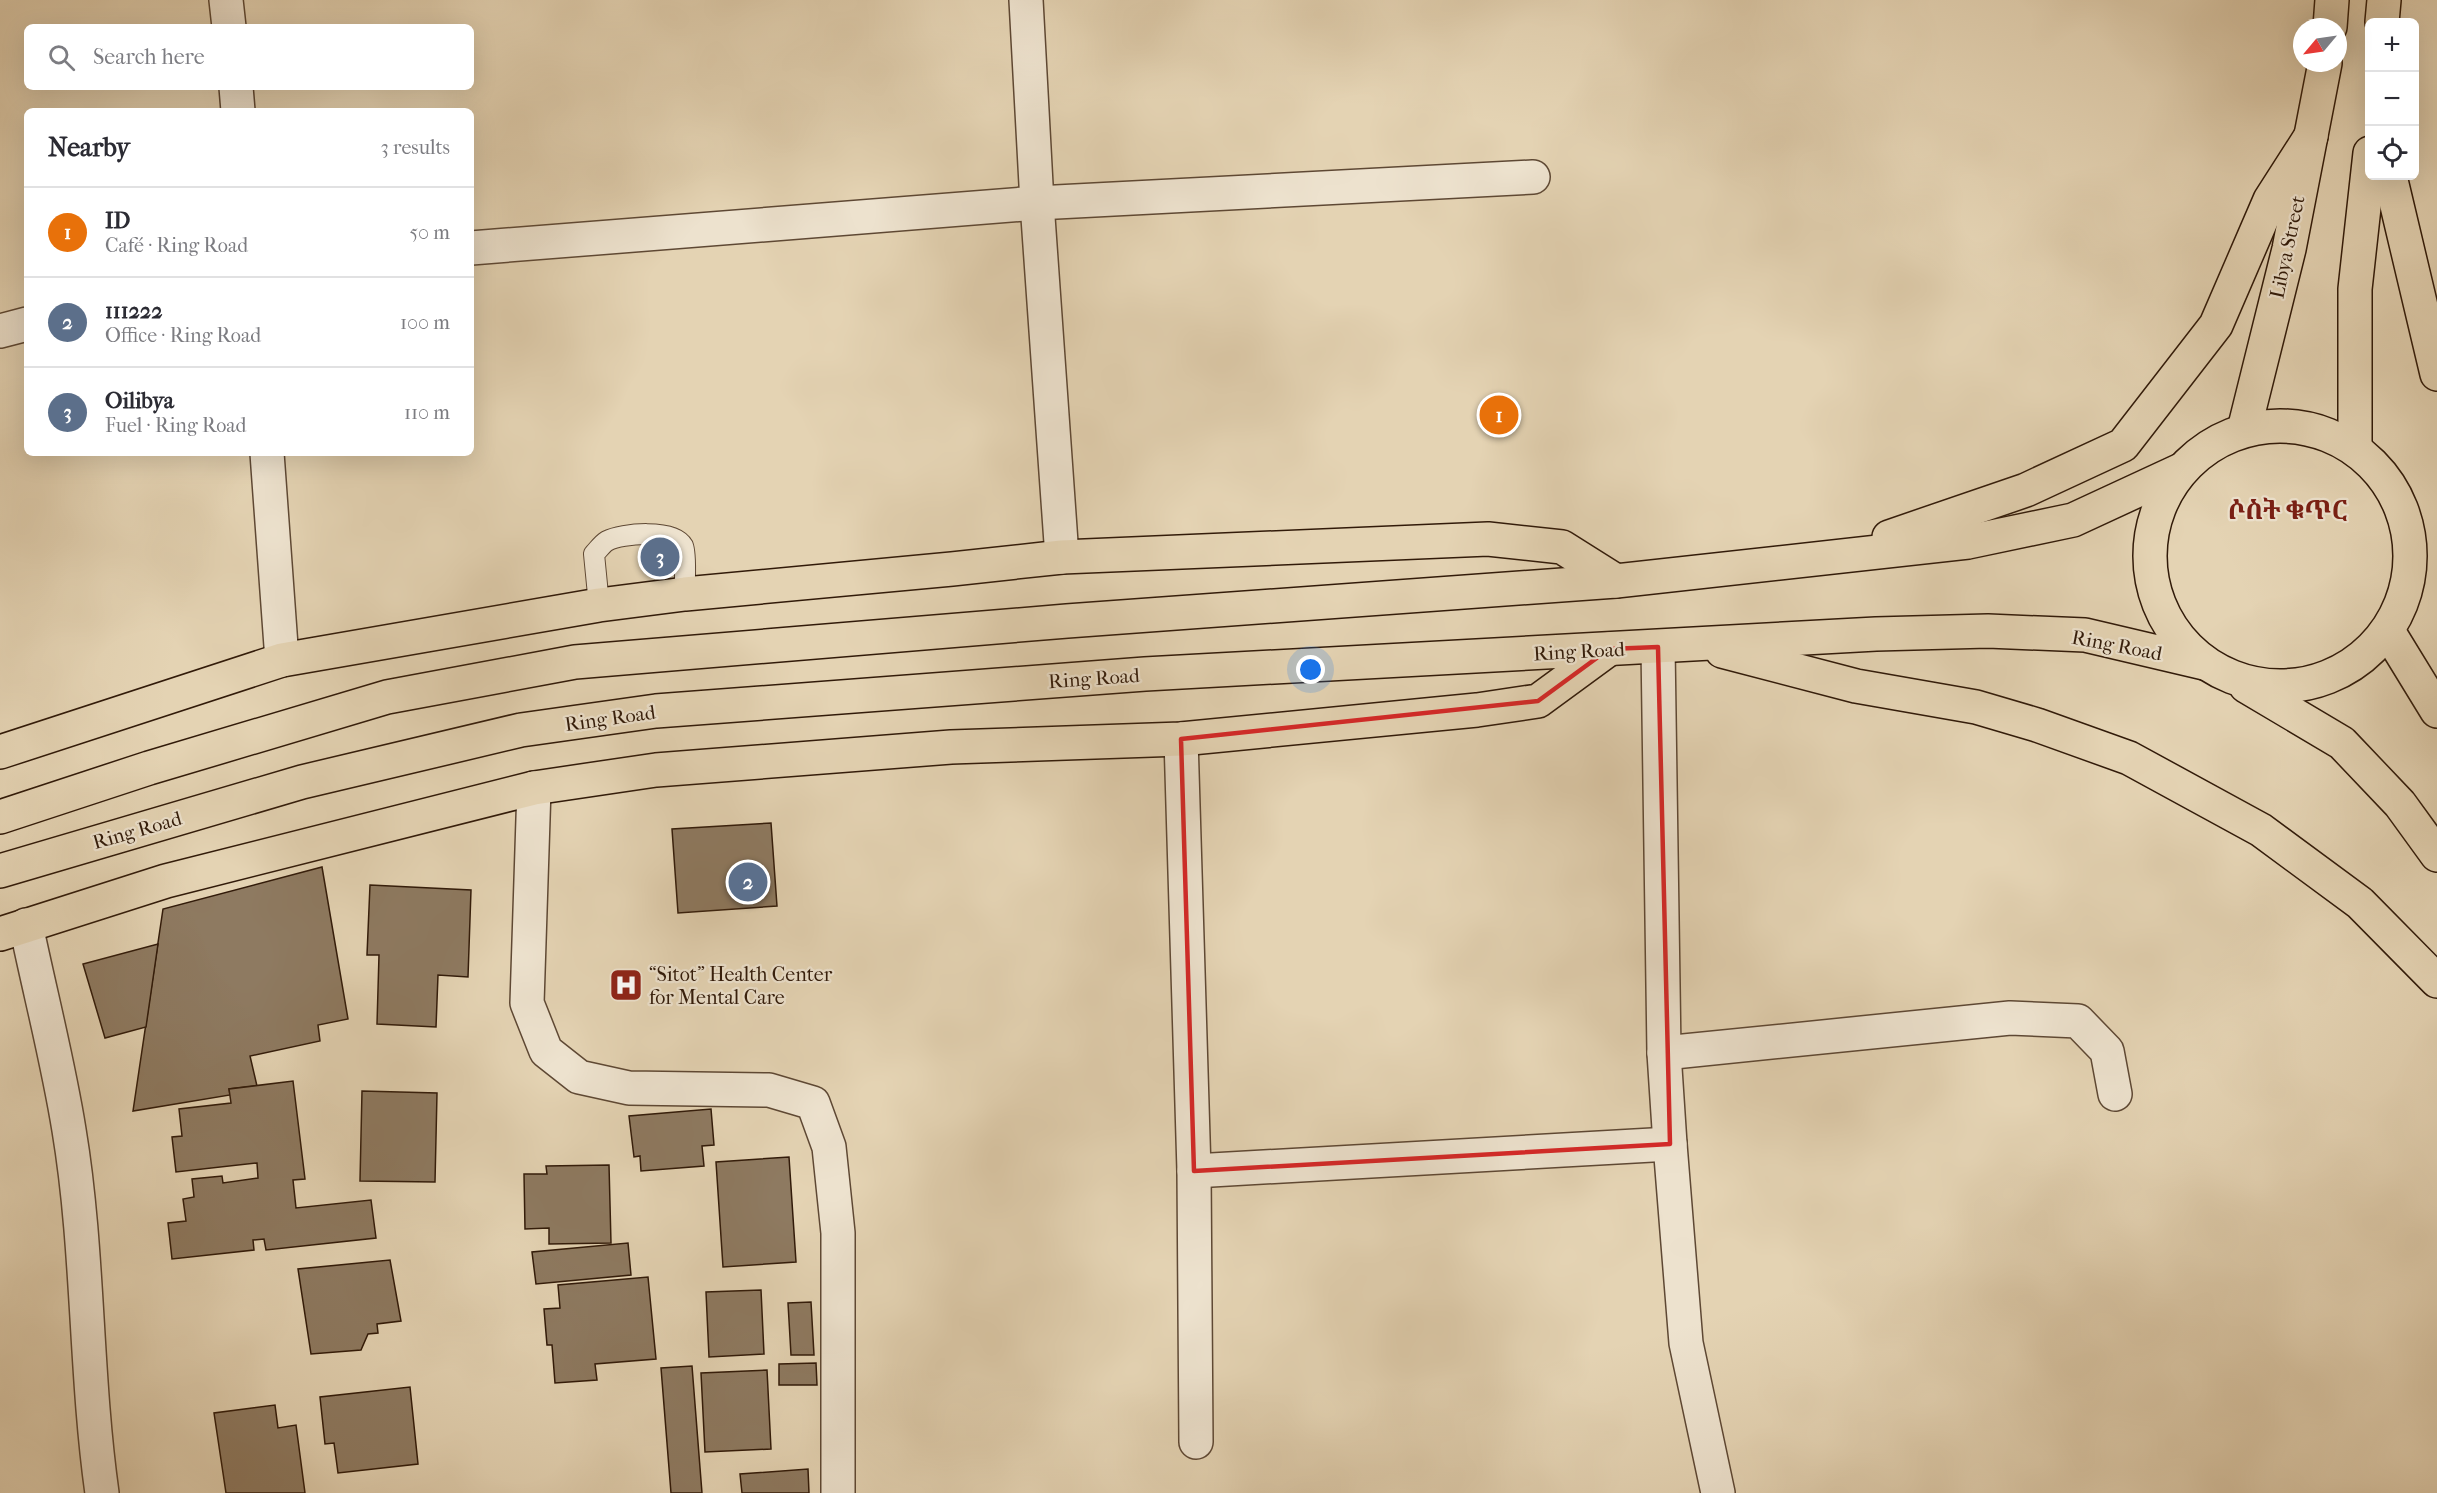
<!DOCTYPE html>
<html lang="en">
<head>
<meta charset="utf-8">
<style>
	:root { --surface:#fff; --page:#f2f2f3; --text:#2b2b33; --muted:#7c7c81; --line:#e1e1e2; --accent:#1a73e8 }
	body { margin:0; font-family:"IM FELL French Canon","Noto Serif Ethiopic",serif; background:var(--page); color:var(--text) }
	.controls { position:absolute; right:18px; top:18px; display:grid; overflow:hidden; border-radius:9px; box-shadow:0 6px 24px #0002 }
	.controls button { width:54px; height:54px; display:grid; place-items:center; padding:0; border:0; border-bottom:2px solid var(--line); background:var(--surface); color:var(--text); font:30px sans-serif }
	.compass { position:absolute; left:2293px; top:18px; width:54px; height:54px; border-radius:50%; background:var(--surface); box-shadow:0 6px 24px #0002; rotate:241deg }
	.you { position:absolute; left:1311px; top:670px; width:21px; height:21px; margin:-15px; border:4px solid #fff; border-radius:50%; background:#1a73e8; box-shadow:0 0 0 9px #1a73e833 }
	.badge { display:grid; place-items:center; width:39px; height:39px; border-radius:50%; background:var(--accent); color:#fff; font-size:20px; font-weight:700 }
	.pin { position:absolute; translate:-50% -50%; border:3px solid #fff; box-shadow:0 2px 6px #0006 }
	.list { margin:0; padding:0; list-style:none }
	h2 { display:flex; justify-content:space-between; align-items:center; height:78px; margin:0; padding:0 24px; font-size:26px }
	h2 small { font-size:20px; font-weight:400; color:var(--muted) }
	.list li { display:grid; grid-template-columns:39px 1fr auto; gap:18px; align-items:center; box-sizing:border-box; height:90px; padding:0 24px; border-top:2px solid var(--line) }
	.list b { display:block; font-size:22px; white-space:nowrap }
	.list p { margin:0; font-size:20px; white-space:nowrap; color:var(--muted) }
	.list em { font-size:20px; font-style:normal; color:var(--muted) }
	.icon { flex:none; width:33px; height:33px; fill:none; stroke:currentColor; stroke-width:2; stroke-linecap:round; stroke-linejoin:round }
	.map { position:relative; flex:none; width:2437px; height:1493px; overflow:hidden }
	.search { position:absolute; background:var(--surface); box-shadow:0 6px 24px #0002; left:24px; top:24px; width:450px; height:66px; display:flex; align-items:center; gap:15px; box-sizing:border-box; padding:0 21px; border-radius:9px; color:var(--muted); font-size:22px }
	.panel { position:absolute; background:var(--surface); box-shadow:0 6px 24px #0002; left:24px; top:108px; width:450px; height:348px; border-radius:9px }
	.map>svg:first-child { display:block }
</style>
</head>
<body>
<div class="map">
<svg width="2437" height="1493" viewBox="0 0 2437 1493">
	<rect width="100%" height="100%" fill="#e4d3b3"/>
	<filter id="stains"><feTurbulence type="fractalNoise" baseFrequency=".00333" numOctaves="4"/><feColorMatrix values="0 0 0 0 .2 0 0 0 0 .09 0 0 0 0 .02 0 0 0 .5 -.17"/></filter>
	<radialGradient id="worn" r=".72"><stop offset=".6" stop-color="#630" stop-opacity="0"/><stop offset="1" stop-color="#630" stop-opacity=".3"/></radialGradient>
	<g fill="#8e7a61" stroke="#311a09" stroke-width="1.5">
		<polygon points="771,823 777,906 678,913 672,829"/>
		<polygon points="322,867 348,1019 318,1025 320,1041 250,1056 257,1086 229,1089 230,1095 133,1111 163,909"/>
		<polygon points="370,885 471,890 468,977 438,975 436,1027 377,1024 379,955 367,955"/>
		<polygon points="158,944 146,1027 105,1038 83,964"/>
		<polygon points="293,1081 305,1179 293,1180 296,1208 371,1200 376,1238 266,1250 264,1239 253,1240 254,1250 172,1259 168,1223 186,1221 183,1199 194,1197 192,1179 222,1176 223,1183 258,1178 257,1163 176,1172 172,1137 182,1136 179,1109 231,1103 229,1089"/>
		<polygon points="362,1091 437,1093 435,1182 360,1181"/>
		<polygon points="711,1109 714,1145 702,1146 704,1166 641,1171 640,1156 634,1157 629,1116"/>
		<polygon points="789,1157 796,1262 723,1267 716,1162"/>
		<polygon points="609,1165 611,1243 549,1244 549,1228 525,1229 524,1174 547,1174 546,1166"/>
		<polygon points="628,1243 631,1275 536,1284 532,1252"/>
		<polygon points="390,1260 401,1321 377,1324 378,1333 368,1334 361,1350 311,1354 298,1269"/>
		<polygon points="648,1277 656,1359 595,1364 597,1380 555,1383 552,1345 547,1345 544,1309 560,1308 558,1285"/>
		<polygon points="761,1290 764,1354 709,1357 706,1292"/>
		<polygon points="811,1302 814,1355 791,1355 788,1303"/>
		<polygon points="816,1363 817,1385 779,1385 779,1364"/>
		<polygon points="692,1366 702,1493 671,1493 661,1368"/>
		<polygon points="767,1370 771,1449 705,1452 701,1373"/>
		<polygon points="410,1387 418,1464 338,1473 334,1443 325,1444 320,1397"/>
		<polygon points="275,1405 278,1428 296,1425 305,1493 226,1493 214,1413"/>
		<polygon points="808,1469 809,1493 742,1493 740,1474"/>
	</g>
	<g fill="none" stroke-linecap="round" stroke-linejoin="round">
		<g stroke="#5e4834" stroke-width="22">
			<path id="service" d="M599 605 594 554C598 550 602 544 607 541 622 533 674 529 683 546 687 556 684 583 685 594"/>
		</g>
		<g stroke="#5e4834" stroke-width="36">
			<g id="minor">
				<polyline points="226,0 229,27"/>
				<polyline points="1026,0 1037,203 1062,557"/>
				<polyline points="236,87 238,111"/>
				<polyline points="471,248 1037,203 1533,177"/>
				<polyline points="0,331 27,324"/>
				<polyline points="267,453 282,660"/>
				<polyline points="1181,739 1194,1171 1196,1442"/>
				<polyline points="534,788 527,1003 546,1051 579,1077 629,1088 769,1090 813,1103 829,1147 838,1233 838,1493"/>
				<path d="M26 925C40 993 58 1061 69 1130 89 1250 85 1373 102 1493"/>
				<polyline points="1664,1053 2010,1018 2078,1021 2107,1051 2115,1094"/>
				<polyline points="1194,1171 1670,1144"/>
			</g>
		</g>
		<g stroke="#5e4834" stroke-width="36">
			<polyline id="tertiary" points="1658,647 1664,1053 1670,1144 1686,1343 1718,1493"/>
		</g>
		<g stroke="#311a09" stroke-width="36">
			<g id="primary">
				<polyline points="2382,22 2384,0"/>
				<polyline points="2330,27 2332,0"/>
				<polyline points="2244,430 2289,249 2325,63"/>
				<polyline points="2355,449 2355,289 2370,153"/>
				<polyline points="0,752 282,660 599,605 685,594 952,569 1062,557 1488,539 1562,547 1616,581"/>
				<polyline points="0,934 166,881 534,788 656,770 951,747 1181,739 1477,710 1538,701 1609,649"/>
			</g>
		</g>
		<g stroke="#311a09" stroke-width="36">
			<g id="trunk">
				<polyline points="2390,176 2437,374"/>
				<circle cx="2280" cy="556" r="130"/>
				<polyline points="1889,537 2026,490 2123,445 2216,325 2270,200 2311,136"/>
				<polyline points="2388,631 2437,711"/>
				<polyline points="1722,651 1856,686 1976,707 2037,725 2129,758 2261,830 2360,903 2437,981"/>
				<polyline points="2246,686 2342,743 2400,804 2437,855"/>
				<polyline points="0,817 149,768 387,697 575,662 1067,621 1616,581 1968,542 2073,520 2181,470"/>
				<polyline points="0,871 302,782 521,730 656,711 1145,674 1876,634 1988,631 2085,635 2204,663"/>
			</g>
		</g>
		<use href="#service" stroke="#ede2ce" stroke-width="20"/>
		<use href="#minor" stroke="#ede2ce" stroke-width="33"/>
		<use href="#tertiary" stroke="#ede2ce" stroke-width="33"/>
		<use href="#primary" stroke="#e4d3b3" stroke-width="33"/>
		<use href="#trunk" stroke="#e4d3b3" stroke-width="33"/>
	</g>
	<path fill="none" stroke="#d62828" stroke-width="4.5" stroke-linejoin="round" d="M1658 647 1670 1144 1194 1171 1181 739 1538 701 1609 649Z"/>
	<defs>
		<g id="hospital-square" transform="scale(1.725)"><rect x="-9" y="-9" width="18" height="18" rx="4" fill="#8f2418" stroke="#ede2ce"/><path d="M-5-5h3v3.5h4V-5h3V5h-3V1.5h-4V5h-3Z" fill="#fff"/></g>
	</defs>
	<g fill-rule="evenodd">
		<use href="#hospital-square" x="626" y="985"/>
	</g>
	<g text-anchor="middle" stroke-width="4.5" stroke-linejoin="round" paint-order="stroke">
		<g font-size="20" fill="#311a09" stroke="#ede2ce">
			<text transform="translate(2287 247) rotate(-78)" y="7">Libya Street</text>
			<text transform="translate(2117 645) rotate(11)" y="7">Ring Road</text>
			<text transform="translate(1579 651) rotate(-3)" y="7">Ring Road</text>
			<text transform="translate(1094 678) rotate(-4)" y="7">Ring Road</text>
			<text transform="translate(610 718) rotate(-8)" y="7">Ring Road</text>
			<text transform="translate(137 830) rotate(-16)" y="7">Ring Road</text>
		</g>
		<g font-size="20" fill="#311a09" stroke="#ede2ce" text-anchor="start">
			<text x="649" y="981">“Sitot” Health Center<tspan x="649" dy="23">for Mental Care</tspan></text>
		</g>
		<g font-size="26" font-weight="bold" fill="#7a1f14" stroke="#ede2ce">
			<text x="2288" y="519">ሶስት ቁጥር</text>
		</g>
	</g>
	<rect width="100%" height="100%" filter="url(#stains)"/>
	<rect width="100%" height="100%" fill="url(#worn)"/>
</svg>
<div class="controls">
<button>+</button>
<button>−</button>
<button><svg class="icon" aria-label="locate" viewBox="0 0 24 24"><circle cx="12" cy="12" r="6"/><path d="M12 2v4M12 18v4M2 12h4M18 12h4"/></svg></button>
</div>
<svg class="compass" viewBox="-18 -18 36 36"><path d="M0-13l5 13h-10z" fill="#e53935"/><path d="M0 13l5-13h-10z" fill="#7c7c81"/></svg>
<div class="you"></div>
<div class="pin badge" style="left:1499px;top:415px;background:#e8710a">1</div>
<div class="pin badge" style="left:748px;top:882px;background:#5c6f8a">2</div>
<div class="pin badge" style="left:660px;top:557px;background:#5c6f8a">3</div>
<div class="search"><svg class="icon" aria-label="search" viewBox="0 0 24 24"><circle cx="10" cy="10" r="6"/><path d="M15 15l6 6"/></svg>Search here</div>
<section class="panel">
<h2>Nearby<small>3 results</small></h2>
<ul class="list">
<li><span class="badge" style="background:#e8710a">1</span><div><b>ID</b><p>Café · Ring Road</p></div><em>50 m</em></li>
<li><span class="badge" style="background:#5c6f8a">2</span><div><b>111222</b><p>Office · Ring Road</p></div><em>100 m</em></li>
<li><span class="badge" style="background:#5c6f8a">3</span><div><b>Oilibya</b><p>Fuel · Ring Road</p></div><em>110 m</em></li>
</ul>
</section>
</div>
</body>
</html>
